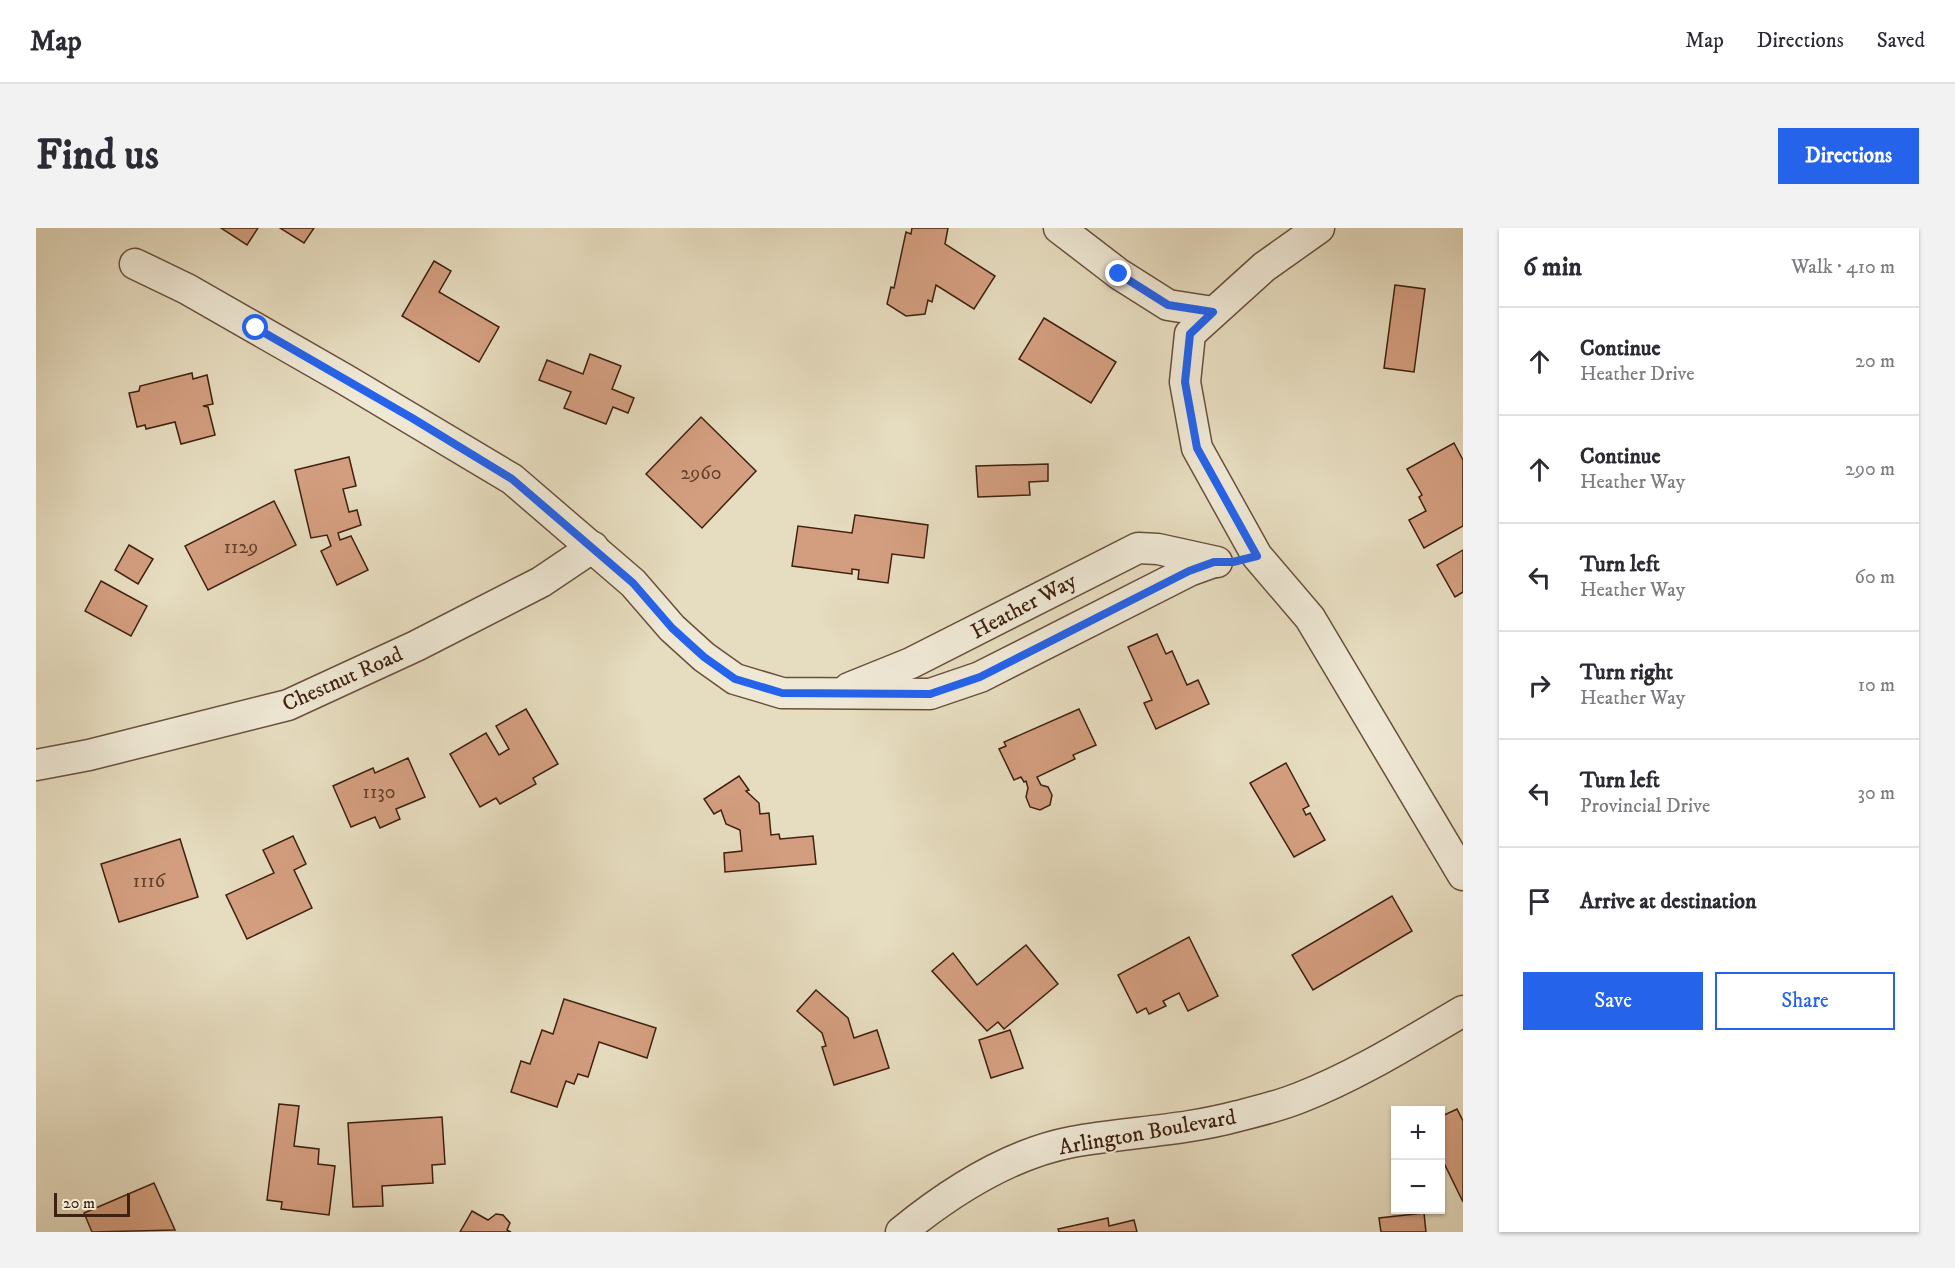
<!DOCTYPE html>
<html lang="en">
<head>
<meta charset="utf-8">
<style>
	:root { --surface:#fff; --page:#f2f2f3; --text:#2b2b33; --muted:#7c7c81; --line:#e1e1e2; --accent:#2563eb }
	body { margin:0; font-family:"IM FELL DW Pica",serif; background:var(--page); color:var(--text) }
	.controls { position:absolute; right:18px; bottom:18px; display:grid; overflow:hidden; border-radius:0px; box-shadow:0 2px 4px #0004 }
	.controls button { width:54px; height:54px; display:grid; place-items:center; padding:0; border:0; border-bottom:2px solid var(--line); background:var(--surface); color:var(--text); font:30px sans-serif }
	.scale { position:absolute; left:18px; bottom:15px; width:76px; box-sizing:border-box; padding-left:6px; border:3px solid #3f210f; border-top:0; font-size:16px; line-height:21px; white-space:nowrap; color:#3f210f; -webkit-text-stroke:4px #efe8d5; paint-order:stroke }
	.stop { position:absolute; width:18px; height:18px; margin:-14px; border:4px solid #2563eb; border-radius:50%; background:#fff }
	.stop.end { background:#2563eb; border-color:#fff; box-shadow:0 2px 6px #0008 }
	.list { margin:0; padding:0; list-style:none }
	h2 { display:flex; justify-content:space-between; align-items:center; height:78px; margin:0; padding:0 24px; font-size:26px }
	h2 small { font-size:20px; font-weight:400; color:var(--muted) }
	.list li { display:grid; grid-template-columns:39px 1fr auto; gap:18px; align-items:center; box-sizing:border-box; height:108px; padding:0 24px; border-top:2px solid var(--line) }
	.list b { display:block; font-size:22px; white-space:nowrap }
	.list p { margin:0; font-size:20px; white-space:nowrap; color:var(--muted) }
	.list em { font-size:20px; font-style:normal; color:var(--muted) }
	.actions { display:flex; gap:12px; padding:18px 24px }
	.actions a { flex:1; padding:14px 0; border:2px solid var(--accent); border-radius:0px; text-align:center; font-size:21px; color:var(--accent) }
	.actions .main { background:var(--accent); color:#fff }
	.icon { flex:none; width:33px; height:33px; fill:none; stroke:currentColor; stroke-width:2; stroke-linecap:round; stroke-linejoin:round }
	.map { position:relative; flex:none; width:1427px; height:1004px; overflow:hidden; border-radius:0px }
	header { display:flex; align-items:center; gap:36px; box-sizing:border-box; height:84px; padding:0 30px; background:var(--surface); border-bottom:2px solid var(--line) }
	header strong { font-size:28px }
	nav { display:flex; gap:33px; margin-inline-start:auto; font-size:21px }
	.intro { display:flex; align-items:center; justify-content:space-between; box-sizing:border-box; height:144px; padding:0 36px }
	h1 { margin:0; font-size:42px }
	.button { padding:15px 27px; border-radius:0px; background:var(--accent); color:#fff; font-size:21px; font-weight:700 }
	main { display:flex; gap:36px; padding:0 36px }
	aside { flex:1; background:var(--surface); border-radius:0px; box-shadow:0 2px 4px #0004 }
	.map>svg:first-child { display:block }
</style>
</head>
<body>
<header>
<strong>Map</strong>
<nav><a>Map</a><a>Directions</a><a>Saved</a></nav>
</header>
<div class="intro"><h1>Find us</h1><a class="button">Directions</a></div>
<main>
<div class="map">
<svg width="1427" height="1004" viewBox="0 0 1427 1004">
	<rect width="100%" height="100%" fill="#e6dcbf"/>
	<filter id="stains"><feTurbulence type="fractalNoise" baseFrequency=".00333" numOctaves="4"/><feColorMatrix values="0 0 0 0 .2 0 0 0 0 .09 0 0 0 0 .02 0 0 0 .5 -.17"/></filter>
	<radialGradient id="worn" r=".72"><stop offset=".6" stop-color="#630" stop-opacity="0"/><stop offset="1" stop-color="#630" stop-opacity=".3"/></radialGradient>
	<g fill="#d39e7f" stroke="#3f210f" stroke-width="1.5">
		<polygon points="185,0 222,0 211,17"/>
		<polygon points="244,0 278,0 268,15"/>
		<polygon points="876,0 912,0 909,16 959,48 938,81 900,57 896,74 892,72 889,86 870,88 851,76 855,59 858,60 870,4 875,6"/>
		<polygon points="398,33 415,43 403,64 463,99 443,134 366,88"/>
		<polygon points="1359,57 1389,61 1378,144 1348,140"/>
		<polygon points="1008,90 1080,134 1055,175 983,131"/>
		<polygon points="554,126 585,138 576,161 598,170 592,185 577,179 570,196 528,180 535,164 503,152 511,132 547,146"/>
		<polygon points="156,145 157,151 171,147 177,176 167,178 172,179 179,207 145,216 139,194 110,201 109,197 101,199 93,165 103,163 104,158"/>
		<polygon points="665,189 720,243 666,300 610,246"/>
		<polygon points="1418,215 1427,232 1427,298 1388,320 1373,292 1390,283 1383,269 1386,267 1371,241"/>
		<polygon points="313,229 320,258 307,261 313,284 321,282 325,297 302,305 304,312 315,308 332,342 301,357 285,323 295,318 291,307 275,310 259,242"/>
		<polygon points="1012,236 1012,253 993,254 994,267 942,269 940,238"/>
		<polygon points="238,273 260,317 172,362 149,318"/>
		<polygon points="819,287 892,297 888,330 856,326 852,355 822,351 823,342 816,341 816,346 756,338 762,298 816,305"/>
		<polygon points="93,317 117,331 102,356 79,342"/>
		<polygon points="1427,322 1427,364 1419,369 1401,337"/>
		<polygon points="65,353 111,378 95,408 49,383"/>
		<polygon points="1121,406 1130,426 1136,423 1151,457 1162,452 1173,476 1120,501 1108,475 1116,472 1092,419"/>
		<polygon points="490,481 522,536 497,550 500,556 464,576 460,570 444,579 414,526 450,505 463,527 473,521 460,498"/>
		<polygon points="1043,481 1060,517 1037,527 1039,531 1001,549 1005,557 1012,559 1016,567 1014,577 1004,582 994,579 990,569 992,560 990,553 988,554 985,549 978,552 963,521 970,518 968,514"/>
		<polygon points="372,530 389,569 360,581 364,591 344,600 339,589 315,599 297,558 337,540 339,545"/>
		<polygon points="1250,535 1273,578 1267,581 1270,587 1274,585 1289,612 1258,629 1214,555"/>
		<polygon points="703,548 713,562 710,563 723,575 724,586 733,585 735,607 743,606 744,611 777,608 780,636 689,644 688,625 706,623 704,602 690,596 685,582 678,586 668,571"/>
		<polygon points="257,608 270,636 258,642 276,680 211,711 190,667 238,645 227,622"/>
		<polygon points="144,611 162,669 83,694 65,636"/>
		<polygon points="1356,668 1376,703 1277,762 1256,727"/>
		<polygon points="1153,709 1182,768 1152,783 1143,765 1127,773 1130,778 1113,786 1110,780 1101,785 1082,747"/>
		<polygon points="990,717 1022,756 968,801 962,794 951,803 896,743 917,725 941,757"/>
		<polygon points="780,762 812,790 818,810 841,802 853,840 798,857 786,819 790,818 786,805 761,783"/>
		<polygon points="528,771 620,800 611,830 563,814 552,849 542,846 538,856 530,853 521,879 475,864 485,833 494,836 506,802 517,806"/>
		<polygon points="974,802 987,840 955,850 943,812"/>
		<polygon points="243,876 263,878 258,918 283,921 282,936 299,938 293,987 245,981 246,974 231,972"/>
		<polygon points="1421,881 1427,893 1427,974 1404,927 1404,889"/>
		<polygon points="406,889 409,936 396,937 397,955 346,958 347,978 317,979 312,895"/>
		<polygon points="118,955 139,1002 56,1004 48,985"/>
		<polygon points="436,983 452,992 460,986 467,987 474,995 471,1002 475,1004 424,1004"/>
		<polygon points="1388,985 1390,1004 1345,1004 1343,990"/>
		<polygon points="1072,990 1073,998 1098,992 1101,1004 1023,1004 1022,1001"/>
	</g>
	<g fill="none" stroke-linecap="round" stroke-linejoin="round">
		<g stroke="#69503b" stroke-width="33">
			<g id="minor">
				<polyline points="1023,0 1083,46 1132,77 1177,84"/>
				<polyline points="1283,0 1228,39 1154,106 1149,154 1161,220 1221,328 1274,390 1427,647"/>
				<polyline points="99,36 151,61 310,152 476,251 597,355 636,400 668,429 699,451 746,465 894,466 944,449 1153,343 1178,334"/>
				<polyline points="813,460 875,435 1102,320 1122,321 1181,334"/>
				<polyline points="0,537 53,527 252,477 380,418 505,354 557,319"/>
				<path d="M865 1004C914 964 973 926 1036 914 1091 904 1147 903 1202 888 1222 883 1243 878 1263 870 1320 848 1374 814 1427 783"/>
			</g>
		</g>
		<use href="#minor" stroke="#efe8d5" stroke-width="30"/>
	</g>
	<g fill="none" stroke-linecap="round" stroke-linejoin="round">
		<polyline stroke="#2563eb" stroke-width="8" points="220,100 376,190 476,251 597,355 636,400 668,429 699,451 746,465 894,466 944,449 1153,343 1178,334 1197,334 1221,328 1161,220 1149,154 1154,106 1177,84 1132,77 1083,46"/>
	</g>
	<g text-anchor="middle" stroke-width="4.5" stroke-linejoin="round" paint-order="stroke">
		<g font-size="20" fill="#64402b">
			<text x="665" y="251">2960</text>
			<text x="205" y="325">1129</text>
			<text x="343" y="570">1130</text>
			<text x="113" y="659">1116</text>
		</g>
		<g font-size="22" fill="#3f210f" stroke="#efe8d5">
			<text transform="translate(987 377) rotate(-28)" y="8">Heather Way</text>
			<text transform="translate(306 450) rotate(-24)" y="8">Chestnut Road</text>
			<text transform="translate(1111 903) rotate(-10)" y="8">Arlington Boulevard</text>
		</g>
	</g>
	<rect width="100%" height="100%" filter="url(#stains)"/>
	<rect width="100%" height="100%" fill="url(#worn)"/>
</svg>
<div class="controls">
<button>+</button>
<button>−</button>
</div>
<div class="scale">20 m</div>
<div class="stop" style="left:220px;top:100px"></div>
<div class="stop end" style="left:1083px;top:46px"></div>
</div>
<aside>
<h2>6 min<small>Walk · 410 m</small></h2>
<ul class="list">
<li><svg class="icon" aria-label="ahead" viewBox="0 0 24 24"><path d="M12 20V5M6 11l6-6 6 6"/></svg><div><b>Continue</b><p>Heather Drive</p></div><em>20 m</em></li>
<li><svg class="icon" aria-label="ahead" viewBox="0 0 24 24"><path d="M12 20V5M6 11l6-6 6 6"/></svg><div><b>Continue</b><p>Heather Way</p></div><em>290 m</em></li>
<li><svg class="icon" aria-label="left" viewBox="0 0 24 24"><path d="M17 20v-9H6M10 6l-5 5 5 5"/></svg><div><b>Turn left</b><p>Heather Way</p></div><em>60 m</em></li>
<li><svg class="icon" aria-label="right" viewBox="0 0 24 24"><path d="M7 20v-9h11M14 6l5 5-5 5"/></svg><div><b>Turn right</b><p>Heather Way</p></div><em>10 m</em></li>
<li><svg class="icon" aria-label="left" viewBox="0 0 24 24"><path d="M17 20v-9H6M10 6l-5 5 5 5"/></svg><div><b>Turn left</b><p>Provincial Drive</p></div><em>30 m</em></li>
<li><svg class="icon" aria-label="arrive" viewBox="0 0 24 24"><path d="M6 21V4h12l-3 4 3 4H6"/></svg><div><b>Arrive at destination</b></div></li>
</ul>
<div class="actions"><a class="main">Save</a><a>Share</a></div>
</aside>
</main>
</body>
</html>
